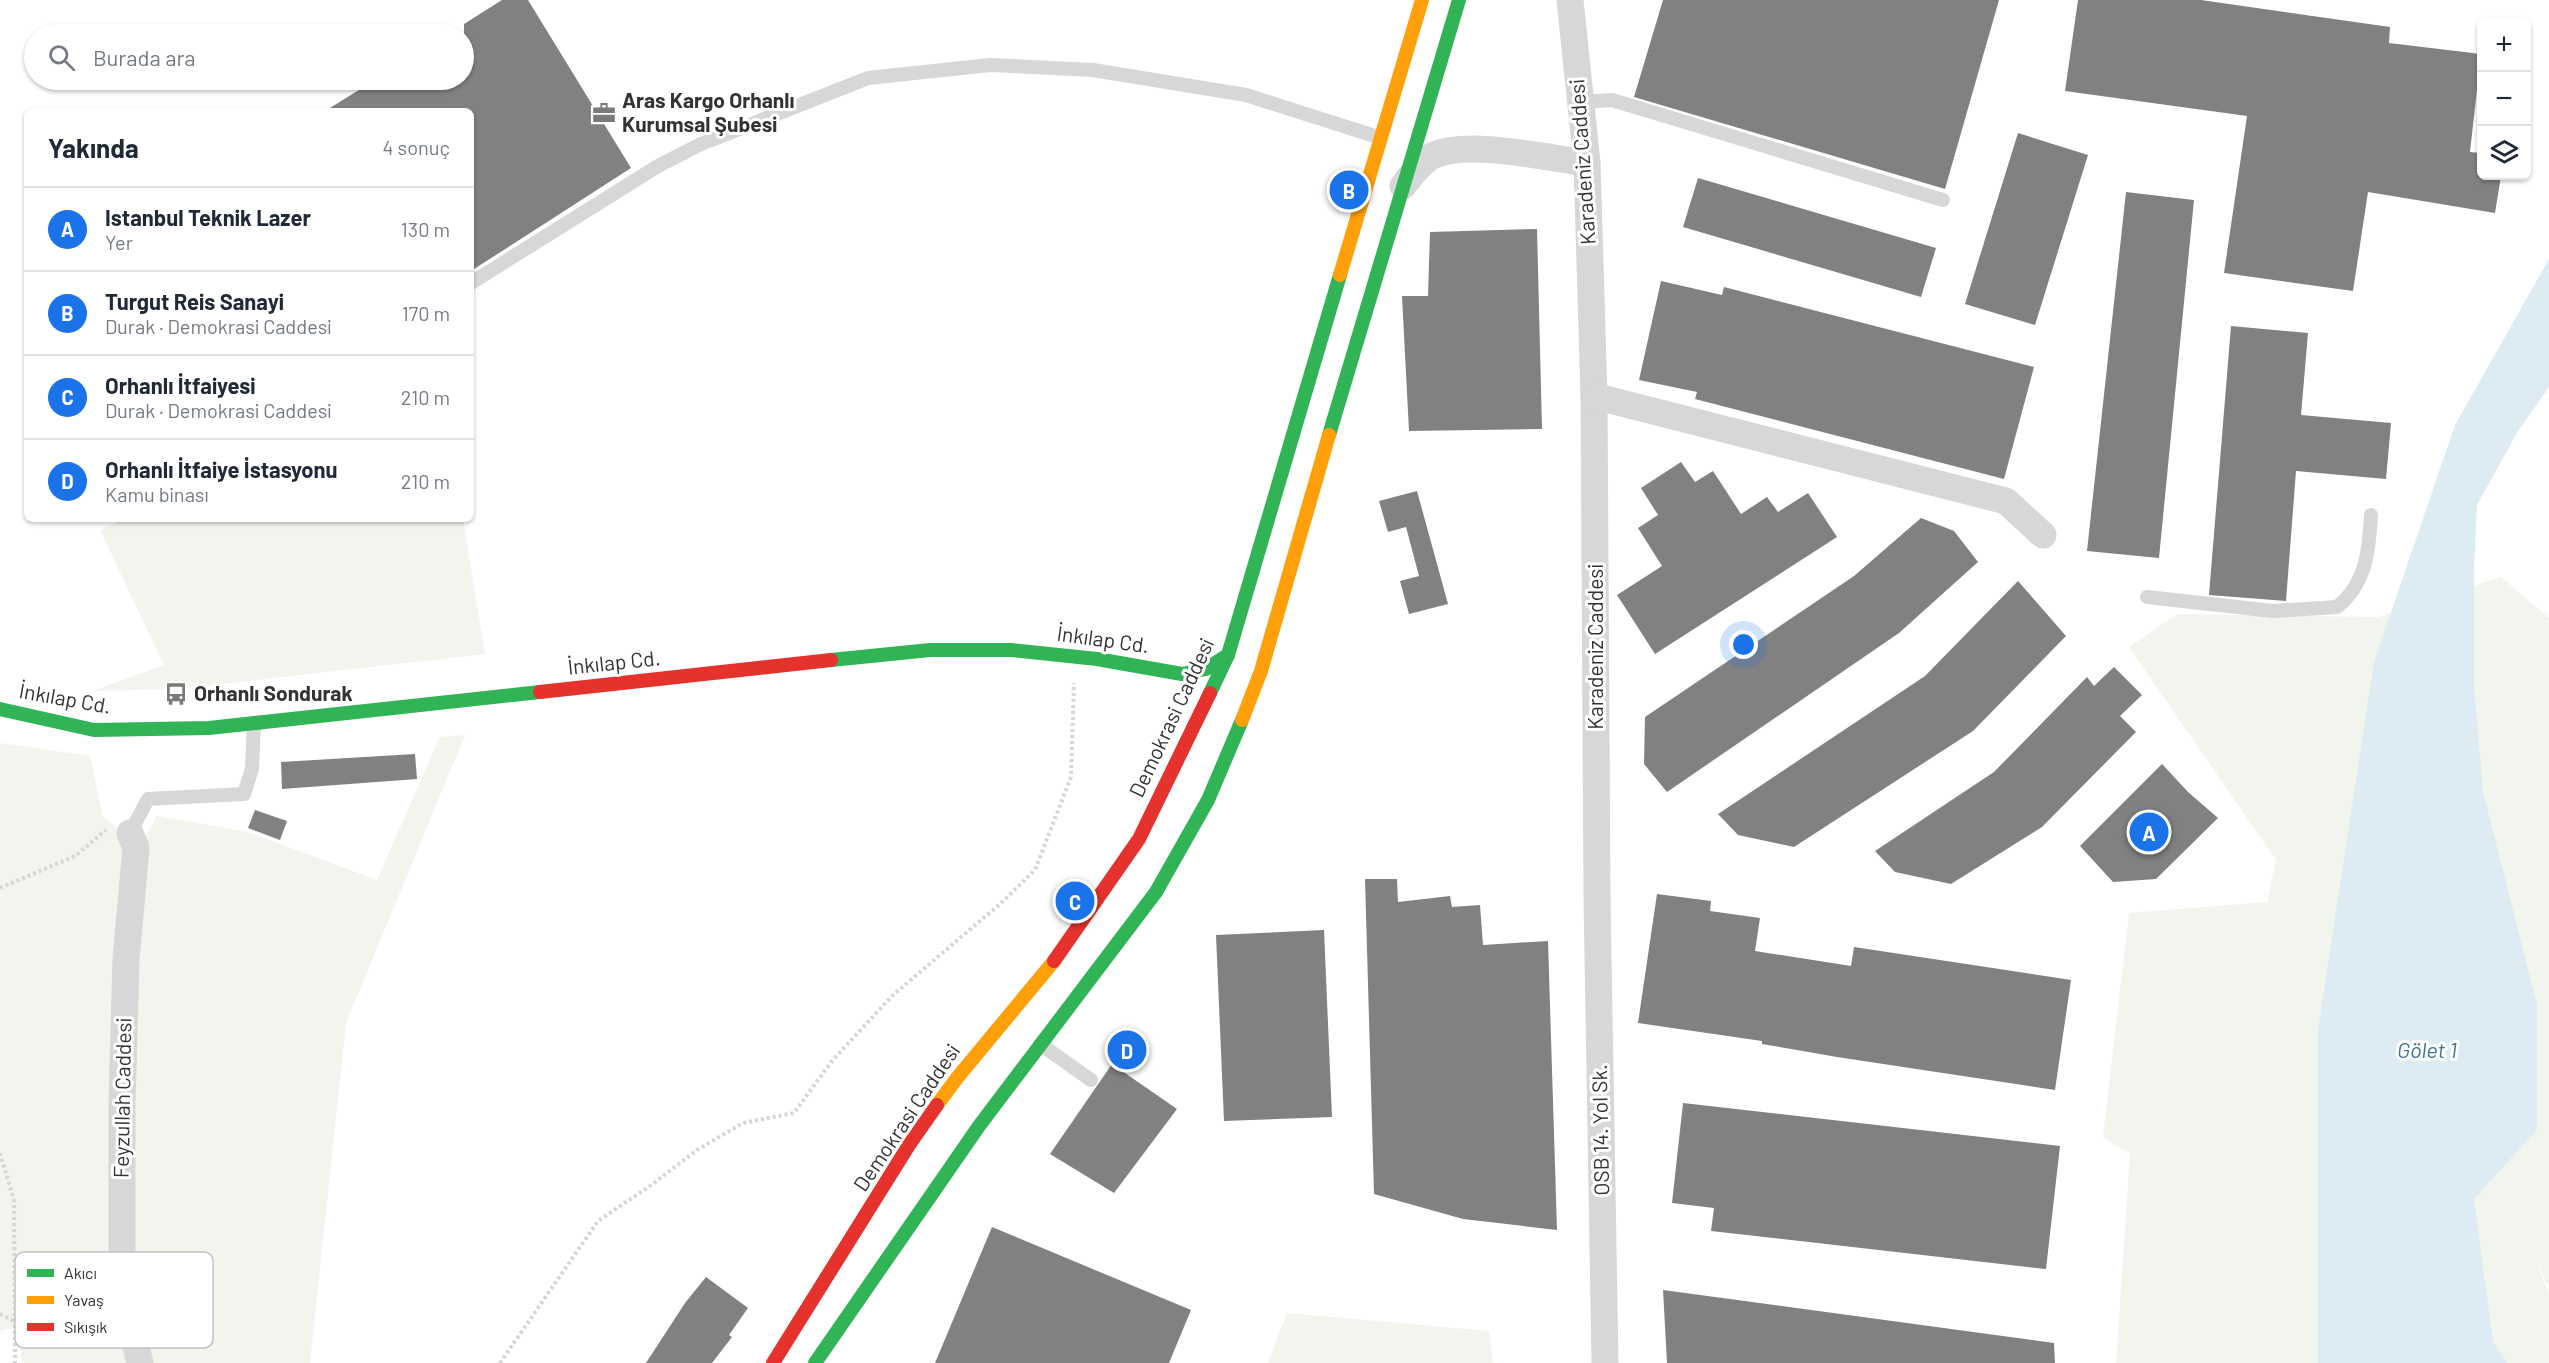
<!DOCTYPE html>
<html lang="tr">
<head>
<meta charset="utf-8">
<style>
	:root { --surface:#fff; --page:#f2f2f3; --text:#1f2937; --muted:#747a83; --line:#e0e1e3; --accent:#1a73e8 }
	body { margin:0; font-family:Barlow,sans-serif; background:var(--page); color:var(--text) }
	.controls { position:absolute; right:18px; top:18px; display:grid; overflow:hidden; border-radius:9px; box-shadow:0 2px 4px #0004 }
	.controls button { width:54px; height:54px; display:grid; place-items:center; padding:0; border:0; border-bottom:2px solid var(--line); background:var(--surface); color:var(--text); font:30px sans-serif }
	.you { position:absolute; left:1744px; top:645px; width:21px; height:21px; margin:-15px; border:4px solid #fff; border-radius:50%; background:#1a73e8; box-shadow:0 0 0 9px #1a73e833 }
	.badge { display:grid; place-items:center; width:39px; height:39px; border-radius:50%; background:var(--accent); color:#fff; font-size:20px; font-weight:700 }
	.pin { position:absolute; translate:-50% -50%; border:3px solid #fff; box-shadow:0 2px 6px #0006 }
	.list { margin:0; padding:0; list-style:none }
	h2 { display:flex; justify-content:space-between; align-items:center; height:78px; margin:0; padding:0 24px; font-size:26px }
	h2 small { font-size:20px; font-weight:400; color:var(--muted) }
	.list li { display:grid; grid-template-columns:39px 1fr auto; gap:18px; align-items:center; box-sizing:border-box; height:84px; padding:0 24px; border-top:2px solid var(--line) }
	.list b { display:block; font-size:22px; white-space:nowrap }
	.list p { margin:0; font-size:20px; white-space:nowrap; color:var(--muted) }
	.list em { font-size:20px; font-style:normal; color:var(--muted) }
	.icon { flex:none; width:33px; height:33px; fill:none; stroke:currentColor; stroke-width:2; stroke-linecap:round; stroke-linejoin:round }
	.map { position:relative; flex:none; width:2549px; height:1363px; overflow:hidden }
	.search { position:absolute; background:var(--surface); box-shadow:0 2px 4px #0004; left:24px; top:24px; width:450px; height:66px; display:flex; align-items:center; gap:15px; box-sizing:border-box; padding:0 21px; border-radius:33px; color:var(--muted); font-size:22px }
	.panel { position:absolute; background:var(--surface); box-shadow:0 2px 4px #0004; left:24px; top:108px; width:450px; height:414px; border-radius:9px }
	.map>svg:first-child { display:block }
</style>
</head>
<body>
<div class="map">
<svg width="2549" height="1363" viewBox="0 0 2549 1363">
	<rect width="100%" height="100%" fill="#fff"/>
	<g fill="#f1f5ed">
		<polygon points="124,519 463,519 485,654 176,689 92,691 164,665 100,530"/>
		<polygon points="2501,577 2549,618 2549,1288 2536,1260 2549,1294 2549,1363 2116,1363 2130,1154 2103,1137 2129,913 2267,902 2276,860 2129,647 2177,614 2378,617"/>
		<polygon points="465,735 346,1023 310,1363 22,1363 18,1326 0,1331 0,743 90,756 103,817 140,846 157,816 248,832 377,880 440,737"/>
		<polygon points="1287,1313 1489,1331 1493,1363 1268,1363"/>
	</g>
	<polygon fill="#ddebf3" points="2549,259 2549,387 2518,431 2477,505 2474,569 2474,687 2483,792 2537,1005 2537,1130 2474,1199 2493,1342 2507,1363 2318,1363 2318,1030 2374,662 2455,425"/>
	<g fill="#818181">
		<polygon points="502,0 528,0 631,168 471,271 471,111 325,111 375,80 464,80 464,24"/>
		<polygon points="1663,0 1999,0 1945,189 1634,97"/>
		<polygon points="2078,0 2201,0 2390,27 2389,43 2481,54 2470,152 2481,153 2481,176 2501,176 2495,213 2368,192 2353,291 2224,273 2247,116 2065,91"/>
		<polygon points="2018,133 2088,155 2035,325 1965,304"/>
		<polygon points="1698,178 1936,248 1921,297 1683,227"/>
		<polygon points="2126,192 2194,200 2159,558 2087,551"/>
		<polygon points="1537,229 1542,429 1409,431 1402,296 1428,296 1430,232"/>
		<polygon points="1661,281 1722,295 1724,287 2034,367 2004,479 1695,399 1697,392 1639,380"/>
		<polygon points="2231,326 2308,333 2301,415 2391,423 2386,479 2296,471 2286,601 2209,595"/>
		<polygon points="1681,462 1695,482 1713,471 1741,514 1767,497 1778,512 1808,493 1837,537 1655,654 1617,595 1662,566 1638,528 1658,515 1641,488"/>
		<polygon points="1417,491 1448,604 1409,614 1400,581 1419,576 1406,527 1388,532 1379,501"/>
		<polygon points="1921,518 1954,531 1978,562 1899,633 1667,792 1644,764 1645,717 1854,576"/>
		<polygon points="2018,581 2066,636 1973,731 1794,847 1738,835 1718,814 1925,676"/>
		<polygon points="2114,667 2142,695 2120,716 2136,732 2042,827 1951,884 1895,872 1875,851 1994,772 2087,677 2094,686"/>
		<polygon points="415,754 417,779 282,789 281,762"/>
		<polygon points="2162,764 2188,792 2218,818 2156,879 2113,882 2080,846"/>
		<polygon points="255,810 287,821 280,840 248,828"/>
		<polygon points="1365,879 1397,879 1398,902 1450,896 1452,907 1480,905 1483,945 1548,941 1557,1230 1463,1219 1374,1194"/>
		<polygon points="1657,894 1711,901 1710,911 1760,918 1755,951 1851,966 1854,947 2071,980 2055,1090 1837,1057 1762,1044 1762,1041 1638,1023"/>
		<polygon points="1324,930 1332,1117 1224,1121 1216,935"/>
		<polygon points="1112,1064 1177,1109 1114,1193 1050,1154"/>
		<polygon points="1683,1103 2060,1146 2046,1269 1711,1231 1714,1208 1672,1203"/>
		<polygon points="992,1227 1191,1310 1169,1363 935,1363"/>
		<polygon points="706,1277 748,1308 729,1335 732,1337 712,1363 646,1363 685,1303"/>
		<polygon points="1663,1290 2054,1343 2055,1363 1667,1363"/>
	</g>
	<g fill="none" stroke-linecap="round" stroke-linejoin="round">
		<g stroke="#d6d6d6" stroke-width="4" stroke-dasharray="3 3" stroke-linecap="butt">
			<polyline points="0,888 75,856 106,830"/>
			<polyline points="0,1153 14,1200 15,1363"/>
			<polyline points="0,1314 64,1345"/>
			<polyline points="500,1363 598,1221 650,1186 697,1150 743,1123 794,1113 832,1061 892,996 1000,904 1035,870 1071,777 1074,683"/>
		</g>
		<g stroke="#d7d7d7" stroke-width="14">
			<polyline points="1581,102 1612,100 1943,200"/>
			<polyline points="471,283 658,166 701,144 868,78 990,65 1093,70 1246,95 1381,138"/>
			<path d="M2147 597 2273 611 2337 607C2366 584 2369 551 2371 515"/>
			<polyline points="130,833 148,799 244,794 252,769 254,723"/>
			<polyline points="1040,1044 1091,1080"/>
		</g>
		<g stroke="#d7d7d7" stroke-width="27">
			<polyline points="1570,0 1587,163 1594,396 1597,897 1605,1363"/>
			<path d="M1403 186C1411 175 1420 163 1432 156 1467 139 1547 158 1587 163"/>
			<polyline points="1594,396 2006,501 2043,535"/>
			<polyline points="130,833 136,848 126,959 122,1105 122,1289 140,1363"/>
		</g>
		<g stroke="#30b455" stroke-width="14">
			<polyline points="1329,435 1459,0"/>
			<polyline points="831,660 930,650 1011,650 1097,659 1182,674 1206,669 1228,655"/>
			<polyline points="1210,693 1228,655 1340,275"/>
			<polyline points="0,709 94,730 209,728 540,692"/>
			<polyline points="815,1363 979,1126 1156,892 1208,800 1242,720"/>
		</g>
		<g stroke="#ff9f0a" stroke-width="14">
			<polyline points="1340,275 1422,0"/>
			<polyline points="1242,720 1261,671 1329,435"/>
			<polyline points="937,1105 957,1078 1054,961"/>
		</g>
		<g stroke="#e5322d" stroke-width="14">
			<polyline points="540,692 831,660"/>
			<polyline points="1054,961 1139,839 1210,693"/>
			<polyline points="773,1363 909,1145 937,1105"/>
		</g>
	</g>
	<defs>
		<g id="office-bare" transform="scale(1.8)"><path d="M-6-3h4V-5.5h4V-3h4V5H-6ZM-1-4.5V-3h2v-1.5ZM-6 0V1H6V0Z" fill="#7a7a7a" stroke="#fff" stroke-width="2.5" paint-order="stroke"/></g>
		<g id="bus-bare" transform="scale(1.8)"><path d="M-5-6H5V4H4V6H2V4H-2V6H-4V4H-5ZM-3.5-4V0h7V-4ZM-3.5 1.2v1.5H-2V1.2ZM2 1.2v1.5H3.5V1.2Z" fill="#7a7a7a" stroke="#fff" stroke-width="2.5" paint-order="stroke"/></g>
	</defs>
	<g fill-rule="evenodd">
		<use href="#office-bare" x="604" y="113"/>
		<use href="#bus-bare" x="176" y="694"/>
	</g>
	<g text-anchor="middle" stroke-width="6" stroke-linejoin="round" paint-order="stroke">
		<g font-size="21" font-weight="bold" fill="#333" stroke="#fff" text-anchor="start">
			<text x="622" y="108">Aras Kargo Orhanlı<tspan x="622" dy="24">Kurumsal Şubesi</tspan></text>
			<text x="194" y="701">Orhanlı Sondurak</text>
		</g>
		<g font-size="21" fill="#333" stroke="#fff">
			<text transform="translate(1583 162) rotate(-94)" y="7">Karadeniz Caddesi</text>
			<text transform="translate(1103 640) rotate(8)" y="7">İnkılap Cd.</text>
			<text transform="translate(1596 647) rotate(-90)" y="7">Karadeniz Caddesi</text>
			<text transform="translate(614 663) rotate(-6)" y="7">İnkılap Cd.</text>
			<text transform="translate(65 699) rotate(10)" y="7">İnkılap Cd.</text>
			<text transform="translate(1172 718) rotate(-65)" y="7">Demokrasi Caddesi</text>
			<text transform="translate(123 1098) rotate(-89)" y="7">Feyzullah Caddesi</text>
			<text transform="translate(907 1118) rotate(-56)" y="7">Demokrasi Caddesi</text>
			<text transform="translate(1601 1130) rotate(-91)" y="7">OSB 14. Yol Sk.</text>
		</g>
		<g font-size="22" font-style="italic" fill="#3f7597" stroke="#fff">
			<text x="2427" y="1058">Gölet 1</text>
		</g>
	</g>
	<rect x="15" y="1252" width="198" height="96" rx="9" fill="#fff" stroke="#c2c2c2" stroke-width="1.5"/>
	<rect x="27" y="1269" width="27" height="8" fill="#30b455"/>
	<rect x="27" y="1296" width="27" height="8" fill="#ff9f0a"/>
	<rect x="27" y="1323" width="27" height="8" fill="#e5322d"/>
	<g font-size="16" fill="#333">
		<text x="64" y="1279">Akıcı</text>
		<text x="64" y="1306">Yavaş</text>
		<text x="64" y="1333">Sıkışık</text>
	</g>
</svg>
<div class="controls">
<button>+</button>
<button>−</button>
<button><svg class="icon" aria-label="layers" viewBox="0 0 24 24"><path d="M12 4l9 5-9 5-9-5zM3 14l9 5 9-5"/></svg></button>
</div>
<div class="you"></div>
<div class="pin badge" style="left:2149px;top:832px">A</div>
<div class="pin badge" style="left:1349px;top:190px">B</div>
<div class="pin badge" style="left:1075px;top:901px">C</div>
<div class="pin badge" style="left:1127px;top:1050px">D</div>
<div class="search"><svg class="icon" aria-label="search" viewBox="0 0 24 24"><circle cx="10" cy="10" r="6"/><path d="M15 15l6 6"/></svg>Burada ara</div>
<section class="panel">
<h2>Yakında<small>4 sonuç</small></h2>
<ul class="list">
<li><span class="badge">A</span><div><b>Istanbul Teknik Lazer</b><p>Yer</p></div><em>130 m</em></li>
<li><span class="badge">B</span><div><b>Turgut Reis Sanayi</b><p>Durak · Demokrasi Caddesi</p></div><em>170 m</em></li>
<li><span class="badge">C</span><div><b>Orhanlı İtfaiyesi</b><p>Durak · Demokrasi Caddesi</p></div><em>210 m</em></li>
<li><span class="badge">D</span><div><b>Orhanlı İtfaiye İstasyonu</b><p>Kamu binası</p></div><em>210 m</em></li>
</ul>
</section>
</div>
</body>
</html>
